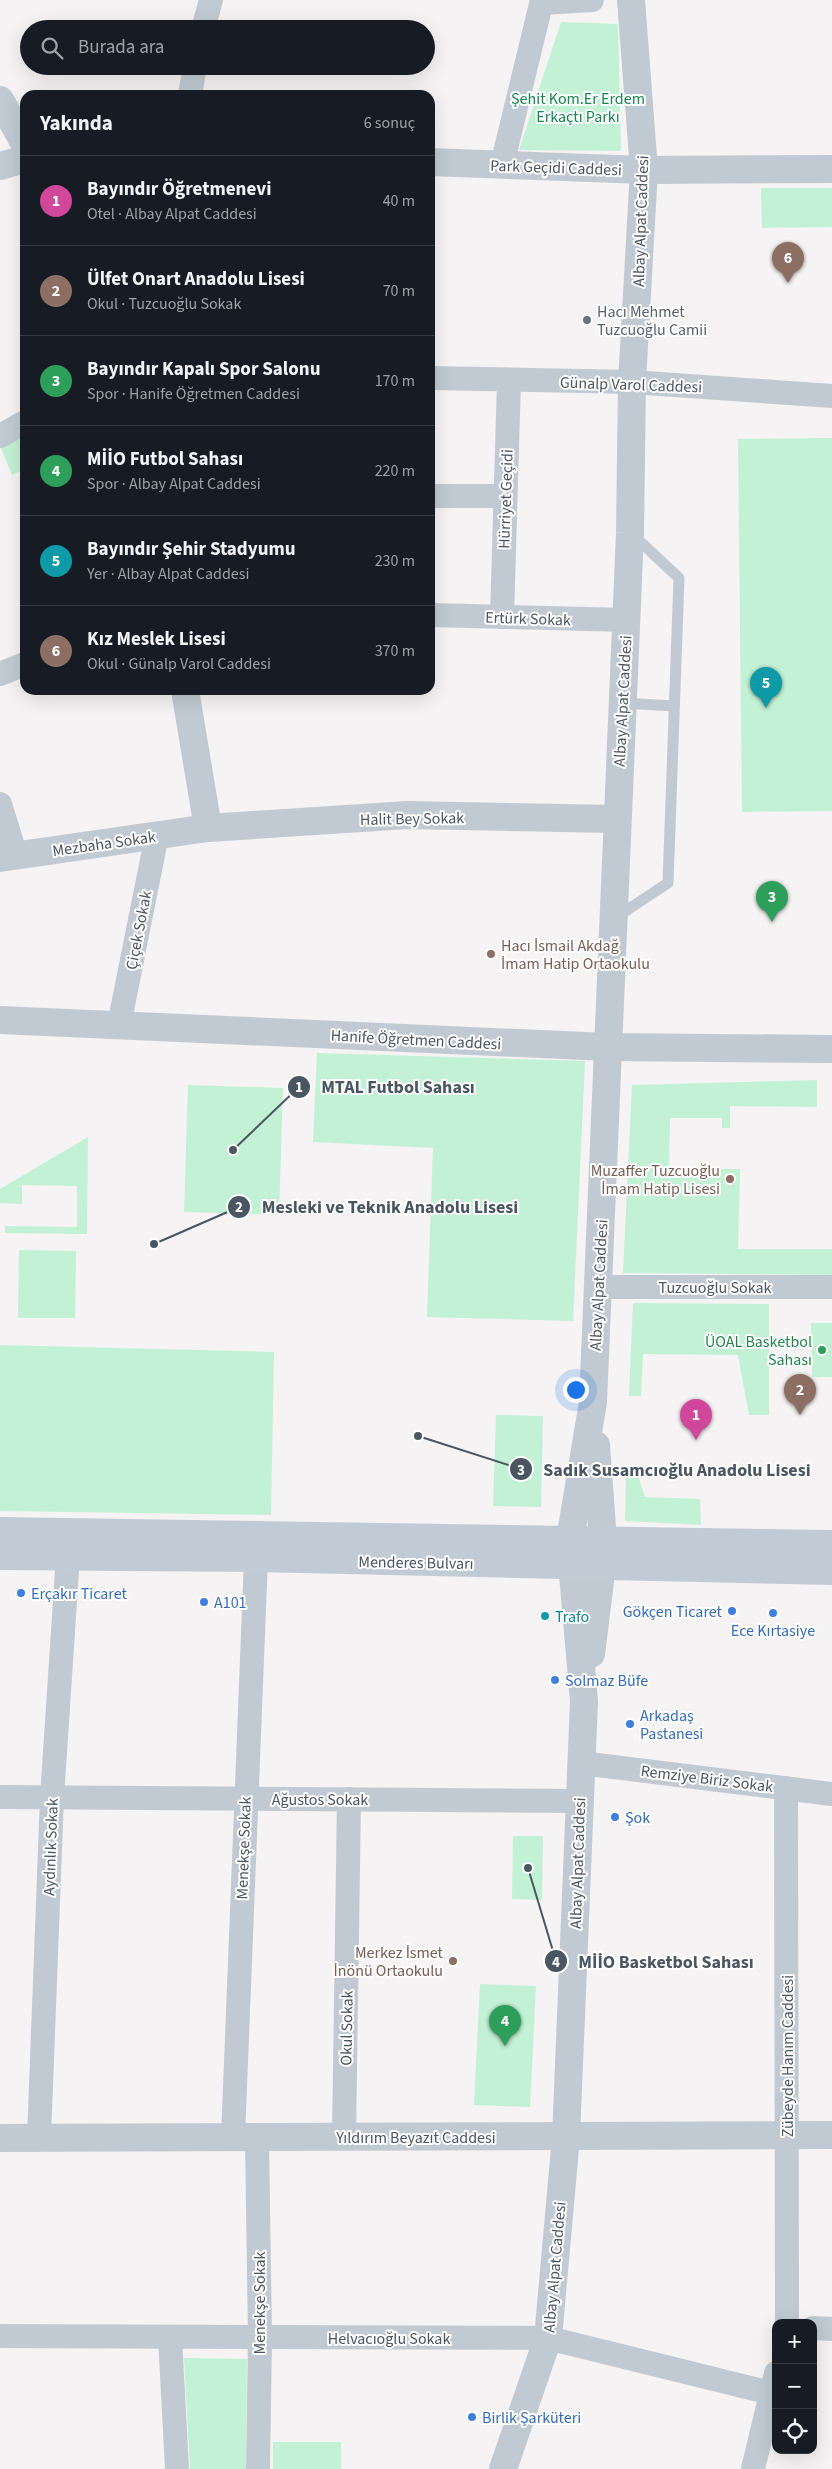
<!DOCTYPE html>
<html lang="tr">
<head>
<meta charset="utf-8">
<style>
	:root { --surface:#171b24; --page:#242831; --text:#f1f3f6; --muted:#9ea1a6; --line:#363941; --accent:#1a73e8 }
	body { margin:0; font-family:"Source Sans 3",sans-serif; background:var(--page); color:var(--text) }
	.controls { position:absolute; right:15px; bottom:15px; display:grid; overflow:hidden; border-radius:10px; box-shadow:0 5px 20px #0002 }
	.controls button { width:45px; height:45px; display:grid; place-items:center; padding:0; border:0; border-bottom:1px solid var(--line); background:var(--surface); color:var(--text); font:25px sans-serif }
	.you { position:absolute; left:575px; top:1389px; width:18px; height:18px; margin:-12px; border:4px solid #fff; border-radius:50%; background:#1a73e8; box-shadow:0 0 0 8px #1a73e833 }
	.badge { display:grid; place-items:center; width:32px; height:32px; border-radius:50%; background:var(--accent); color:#fff; font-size:16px; font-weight:700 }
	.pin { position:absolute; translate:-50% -41px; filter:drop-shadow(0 1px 2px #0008) }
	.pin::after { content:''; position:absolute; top:26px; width:18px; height:15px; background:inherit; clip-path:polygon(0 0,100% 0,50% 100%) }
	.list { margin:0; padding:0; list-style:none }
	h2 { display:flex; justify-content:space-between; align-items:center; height:65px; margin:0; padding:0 20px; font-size:21px }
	h2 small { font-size:16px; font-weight:400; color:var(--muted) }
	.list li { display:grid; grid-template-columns:32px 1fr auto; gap:15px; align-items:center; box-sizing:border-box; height:90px; padding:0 20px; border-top:1px solid var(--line) }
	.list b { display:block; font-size:19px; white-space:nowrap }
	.list p { margin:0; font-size:16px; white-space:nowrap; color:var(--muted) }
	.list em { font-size:16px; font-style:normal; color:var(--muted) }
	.icon { flex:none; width:28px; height:28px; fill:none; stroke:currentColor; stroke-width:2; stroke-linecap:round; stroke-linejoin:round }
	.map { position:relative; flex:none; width:832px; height:2469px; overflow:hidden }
	.search { position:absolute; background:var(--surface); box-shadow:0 5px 20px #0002; left:20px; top:20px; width:415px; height:55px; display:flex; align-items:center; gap:12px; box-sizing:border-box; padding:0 18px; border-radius:28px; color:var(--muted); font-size:19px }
	.panel { position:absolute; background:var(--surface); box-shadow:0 5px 20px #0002; left:20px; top:90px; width:415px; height:605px; border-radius:15px }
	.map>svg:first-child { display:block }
</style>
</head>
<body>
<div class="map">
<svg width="832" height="2469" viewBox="0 0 832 2469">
	<rect width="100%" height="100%" fill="#f5f3f3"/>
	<g fill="#c3f1d5">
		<polygon points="561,22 618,24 621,151 519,150"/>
		<polygon points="761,188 832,188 832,227 762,228"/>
		<polygon points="25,434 25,469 12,475 1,448"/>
		<polygon points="832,438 832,811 742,812 738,439"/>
		<polygon points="317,1053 585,1061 573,1321 427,1317 433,1148 313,1142"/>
		<polygon points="817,1080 817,1107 730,1106 730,1128 722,1128 722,1118 670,1118 669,1169 740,1169 738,1249 832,1249 832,1275 623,1273 632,1085"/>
		<polygon points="188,1085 283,1088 279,1215 184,1212"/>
		<polygon points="88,1137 87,1234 5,1233 5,1226 77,1227 77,1186 22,1185 22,1204 0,1203 0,1189"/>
		<polygon points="19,1250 76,1251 75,1318 18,1318"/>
		<polygon points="633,1303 769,1304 769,1415 749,1415 738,1355 643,1354 641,1396 629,1396"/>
		<polygon points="811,1323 832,1323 832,1377 812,1377"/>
		<polygon points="0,1345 274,1352 271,1515 0,1511"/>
		<polygon points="496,1415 543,1416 541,1507 493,1506"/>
		<polygon points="638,1476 645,1497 700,1499 701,1525 625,1521 626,1477"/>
		<polygon points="513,1836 543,1836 542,1900 512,1899"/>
		<polygon points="480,1984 536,1986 530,2107 474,2105"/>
		<polygon points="184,2358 247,2359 246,2469 190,2469"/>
		<rect x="273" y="2442" width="68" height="27"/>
	</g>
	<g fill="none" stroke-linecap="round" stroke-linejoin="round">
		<g stroke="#c1cad2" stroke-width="11">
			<polyline points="622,703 674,706"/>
			<polyline points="615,918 668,883 679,578 633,535"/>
		</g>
		<g stroke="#c1cad2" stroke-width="24">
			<polyline points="543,3 592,0"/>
			<polyline points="203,29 211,0"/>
			<polyline points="190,95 195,66"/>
			<polyline points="502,165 542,0"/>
			<polyline points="430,378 632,382 832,396"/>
			<polyline points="0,436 25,422"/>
			<polyline points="430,496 505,496"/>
			<polyline points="430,615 626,620"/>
			<polyline points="502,617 509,381"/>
			<polyline points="0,674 25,664"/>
			<polyline points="0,804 16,856"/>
			<polyline points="119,1025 157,835"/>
			<polyline points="598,1287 832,1287"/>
			<polyline points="581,1763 832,1794"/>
			<polyline points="786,1788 787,2323"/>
			<polyline points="0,1797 579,1801"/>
			<polyline points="344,2137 349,1799"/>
			<polyline points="39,2138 52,1797 68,1556"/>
			<polyline points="233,2138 256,1558"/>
			<polyline points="257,2138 260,2338 258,2469"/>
			<polyline points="813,2328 832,2329"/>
			<polyline points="0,2336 548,2338 771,2393"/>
			<polyline points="170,2337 177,2469"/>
			<polyline points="753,2469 776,2373"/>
		</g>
		<g stroke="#c1cad2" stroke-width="28">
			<polyline points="0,100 25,144"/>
			<polyline points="430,162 644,170 832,169"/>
			<polyline points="0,166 25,159"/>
			<polyline points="185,690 208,828"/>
			<polyline points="0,858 208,828 407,815 616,819"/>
			<polyline points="0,1020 608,1047 832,1049"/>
			<polyline points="591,1654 602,1565 603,1540 596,1445"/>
			<polyline points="0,2138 832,2135"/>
			<polyline points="503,2469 548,2338 566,2137 584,1701 570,1540 593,1402 630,533 632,382 644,170 631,0"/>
		</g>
		<g stroke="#c1cbd6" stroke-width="28">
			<polyline points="0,1531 832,1544"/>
			<polyline points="0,1556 256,1558 832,1571"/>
		</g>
	</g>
	<circle fill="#6b7280" stroke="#fff" stroke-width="2" cx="587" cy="320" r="5"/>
	<g fill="#8d6e63" stroke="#fff" stroke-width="2">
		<circle cx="491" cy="954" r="5"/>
		<circle cx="730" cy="1179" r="5"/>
		<circle cx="453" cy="1961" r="5"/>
	</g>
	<circle fill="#2e9e5b" stroke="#fff" stroke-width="2" cx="822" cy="1350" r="5"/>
	<g fill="#3f7fe0" stroke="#fff" stroke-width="2">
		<circle cx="21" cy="1593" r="5"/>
		<circle cx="204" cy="1602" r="5"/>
		<circle cx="732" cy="1611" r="5"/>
		<circle cx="773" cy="1613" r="5"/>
		<circle cx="555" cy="1680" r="5"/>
		<circle cx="630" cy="1724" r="5"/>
		<circle cx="615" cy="1817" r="5"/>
		<circle cx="472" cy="2417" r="5"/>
	</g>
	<circle fill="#0f9aa8" stroke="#fff" stroke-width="2" cx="545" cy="1616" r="5"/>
	<g text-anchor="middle" stroke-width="4" stroke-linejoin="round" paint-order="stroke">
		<g font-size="16" fill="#17864f" stroke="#fff">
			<text x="578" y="104">Şehit Kom.Er Erdem<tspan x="578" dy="18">Erkaçtı Parkı</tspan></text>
		</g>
		<g font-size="16" fill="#4a5661" stroke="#fff">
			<text transform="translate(556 167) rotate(2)" y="6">Park Geçidi Caddesi</text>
			<text transform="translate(640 221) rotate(-88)" y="6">Albay Alpat Caddesi</text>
			<text transform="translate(631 384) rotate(2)" y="6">Günalp Varol Caddesi</text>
			<text transform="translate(505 499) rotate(-88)" y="6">Hürriyet Geçidi</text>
			<text transform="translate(528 618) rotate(2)" y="6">Ertürk Sokak</text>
			<text transform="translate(622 701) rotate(-87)" y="6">Albay Alpat Caddesi</text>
			<text transform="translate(412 818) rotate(-1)" y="6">Halit Bey Sokak</text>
			<text transform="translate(104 843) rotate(-8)" y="6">Mezbaha Sokak</text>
			<text transform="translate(138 930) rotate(-79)" y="6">Çiçek Sokak</text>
			<text transform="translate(416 1039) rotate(3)" y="6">Hanife Öğretmen Caddesi</text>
			<text transform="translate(598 1285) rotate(-87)" y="6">Albay Alpat Caddesi</text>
			<text x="715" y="1293">Tuzcuoğlu Sokak</text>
			<text transform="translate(416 1562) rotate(1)" y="6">Menderes Bulvarı</text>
			<text transform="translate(707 1778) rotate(7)" y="6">Remziye Biriz Sokak</text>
			<text x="320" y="1805">Ağustos Sokak</text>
			<text transform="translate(50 1847) rotate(-88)" y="6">Aydınlık Sokak</text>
			<text transform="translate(243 1848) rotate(-88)" y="6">Menekşe Sokak</text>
			<text transform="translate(577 1863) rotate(-88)" y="6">Albay Alpat Caddesi</text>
			<text transform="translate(346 2028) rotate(-89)" y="6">Okul Sokak</text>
			<text transform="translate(787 2056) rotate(-90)" y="6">Zübeyde Hanım Caddesi</text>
			<text x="416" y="2143">Yıldırım Beyazıt Caddesi</text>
			<text transform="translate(554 2267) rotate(-85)" y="6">Albay Alpat Caddesi</text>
			<text transform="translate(259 2303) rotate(-90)" y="6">Menekşe Sokak</text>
			<text x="389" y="2344">Helvacıoğlu Sokak</text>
		</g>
		<g font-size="16" fill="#5b616d" stroke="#fff" text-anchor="start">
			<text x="597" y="317">Hacı Mehmet<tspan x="597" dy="18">Tuzcuoğlu Camii</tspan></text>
		</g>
		<g font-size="16" fill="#785e54" stroke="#fff" text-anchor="end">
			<text x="501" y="951" text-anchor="start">Hacı İsmail Akdağ<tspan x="501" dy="18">İmam Hatip Ortaokulu</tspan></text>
			<text x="720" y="1176">Muzaffer Tuzcuoğlu<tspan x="720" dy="18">İmam Hatip Lisesi</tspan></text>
			<text x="443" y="1958">Merkez İsmet<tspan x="443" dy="18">İnönü Ortaokulu</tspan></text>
		</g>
		<g font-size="16" fill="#27864d" stroke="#fff" text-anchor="end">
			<text x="812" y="1347">ÜOAL Basketbol<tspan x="812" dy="18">Sahası</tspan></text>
		</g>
		<g font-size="16" fill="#366cbe" stroke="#fff" text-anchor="start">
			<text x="31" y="1599">Erçakır Ticaret</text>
			<text x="214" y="1608">A101</text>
			<text x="722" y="1617" text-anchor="end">Gökçen Ticaret</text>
			<text x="773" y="1636" text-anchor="middle">Ece Kırtasiye</text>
			<text x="565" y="1686">Solmaz Büfe</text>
			<text x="640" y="1721">Arkadaş<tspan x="640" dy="18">Pastanesi</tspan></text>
			<text x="625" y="1823">Şok</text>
			<text x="482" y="2423">Birlik Şarküteri</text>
		</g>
		<g font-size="16" fill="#0d838f" stroke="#fff" text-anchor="start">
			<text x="555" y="1622">Trafo</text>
		</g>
	</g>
	<path fill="none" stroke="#4a5661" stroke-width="2" d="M233 1150L299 1087M154 1244L239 1207M418 1436L521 1469M528 1868L556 1961"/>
	<g fill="#4a5661" stroke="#fff" stroke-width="2">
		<circle cx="233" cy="1150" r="5"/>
		<circle cx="154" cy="1244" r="5"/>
		<circle cx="418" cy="1436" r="5"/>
		<circle cx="528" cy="1868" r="5"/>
		<circle cx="299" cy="1087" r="12"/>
		<circle cx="239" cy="1207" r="12"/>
		<circle cx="521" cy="1469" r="12"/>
		<circle cx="556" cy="1961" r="12"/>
	</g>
	<g font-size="15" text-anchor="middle" font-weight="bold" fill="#fff">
		<text x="299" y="1092">1</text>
		<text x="239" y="1212">2</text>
		<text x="521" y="1475">3</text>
		<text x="556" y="1967">4</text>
	</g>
	<g font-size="18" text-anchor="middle" font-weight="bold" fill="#4a5661" stroke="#fff" stroke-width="4" stroke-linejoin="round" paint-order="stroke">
		<text x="398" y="1093">MTAL Futbol Sahası</text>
		<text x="390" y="1213">Mesleki ve Teknik Anadolu Lisesi</text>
		<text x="677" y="1476">Sadık Susamcıoğlu Anadolu Lisesi</text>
		<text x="666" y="1968">MİİO Basketbol Sahası</text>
	</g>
</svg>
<div class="controls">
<button>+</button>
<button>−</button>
<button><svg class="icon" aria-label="locate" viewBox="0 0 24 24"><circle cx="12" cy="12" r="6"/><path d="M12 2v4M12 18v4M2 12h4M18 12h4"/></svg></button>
</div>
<div class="you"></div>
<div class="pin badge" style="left:696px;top:1440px;background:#d1479c">1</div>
<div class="pin badge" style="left:800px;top:1415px;background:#8d6e63">2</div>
<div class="pin badge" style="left:772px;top:922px;background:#2e9e5b">3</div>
<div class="pin badge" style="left:505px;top:2046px;background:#2e9e5b">4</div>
<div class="pin badge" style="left:766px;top:708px;background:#0f9aa8">5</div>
<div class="pin badge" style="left:788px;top:283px;background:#8d6e63">6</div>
<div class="search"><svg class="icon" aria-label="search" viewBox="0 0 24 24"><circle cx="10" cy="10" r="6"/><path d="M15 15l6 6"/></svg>Burada ara</div>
<section class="panel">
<h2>Yakında<small>6 sonuç</small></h2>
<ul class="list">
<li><span class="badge" style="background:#d1479c">1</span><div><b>Bayındır Öğretmenevi</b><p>Otel · Albay Alpat Caddesi</p></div><em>40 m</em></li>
<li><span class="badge" style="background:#8d6e63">2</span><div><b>Ülfet Onart Anadolu Lisesi</b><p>Okul · Tuzcuoğlu Sokak</p></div><em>70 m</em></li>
<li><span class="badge" style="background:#2e9e5b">3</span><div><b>Bayındır Kapalı Spor Salonu</b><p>Spor · Hanife Öğretmen Caddesi</p></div><em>170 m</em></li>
<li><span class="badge" style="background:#2e9e5b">4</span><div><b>MİİO Futbol Sahası</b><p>Spor · Albay Alpat Caddesi</p></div><em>220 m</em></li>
<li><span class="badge" style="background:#0f9aa8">5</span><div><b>Bayındır Şehir Stadyumu</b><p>Yer · Albay Alpat Caddesi</p></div><em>230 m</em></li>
<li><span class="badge" style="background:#8d6e63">6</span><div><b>Kız Meslek Lisesi</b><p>Okul · Günalp Varol Caddesi</p></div><em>370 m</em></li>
</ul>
</section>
</div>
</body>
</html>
